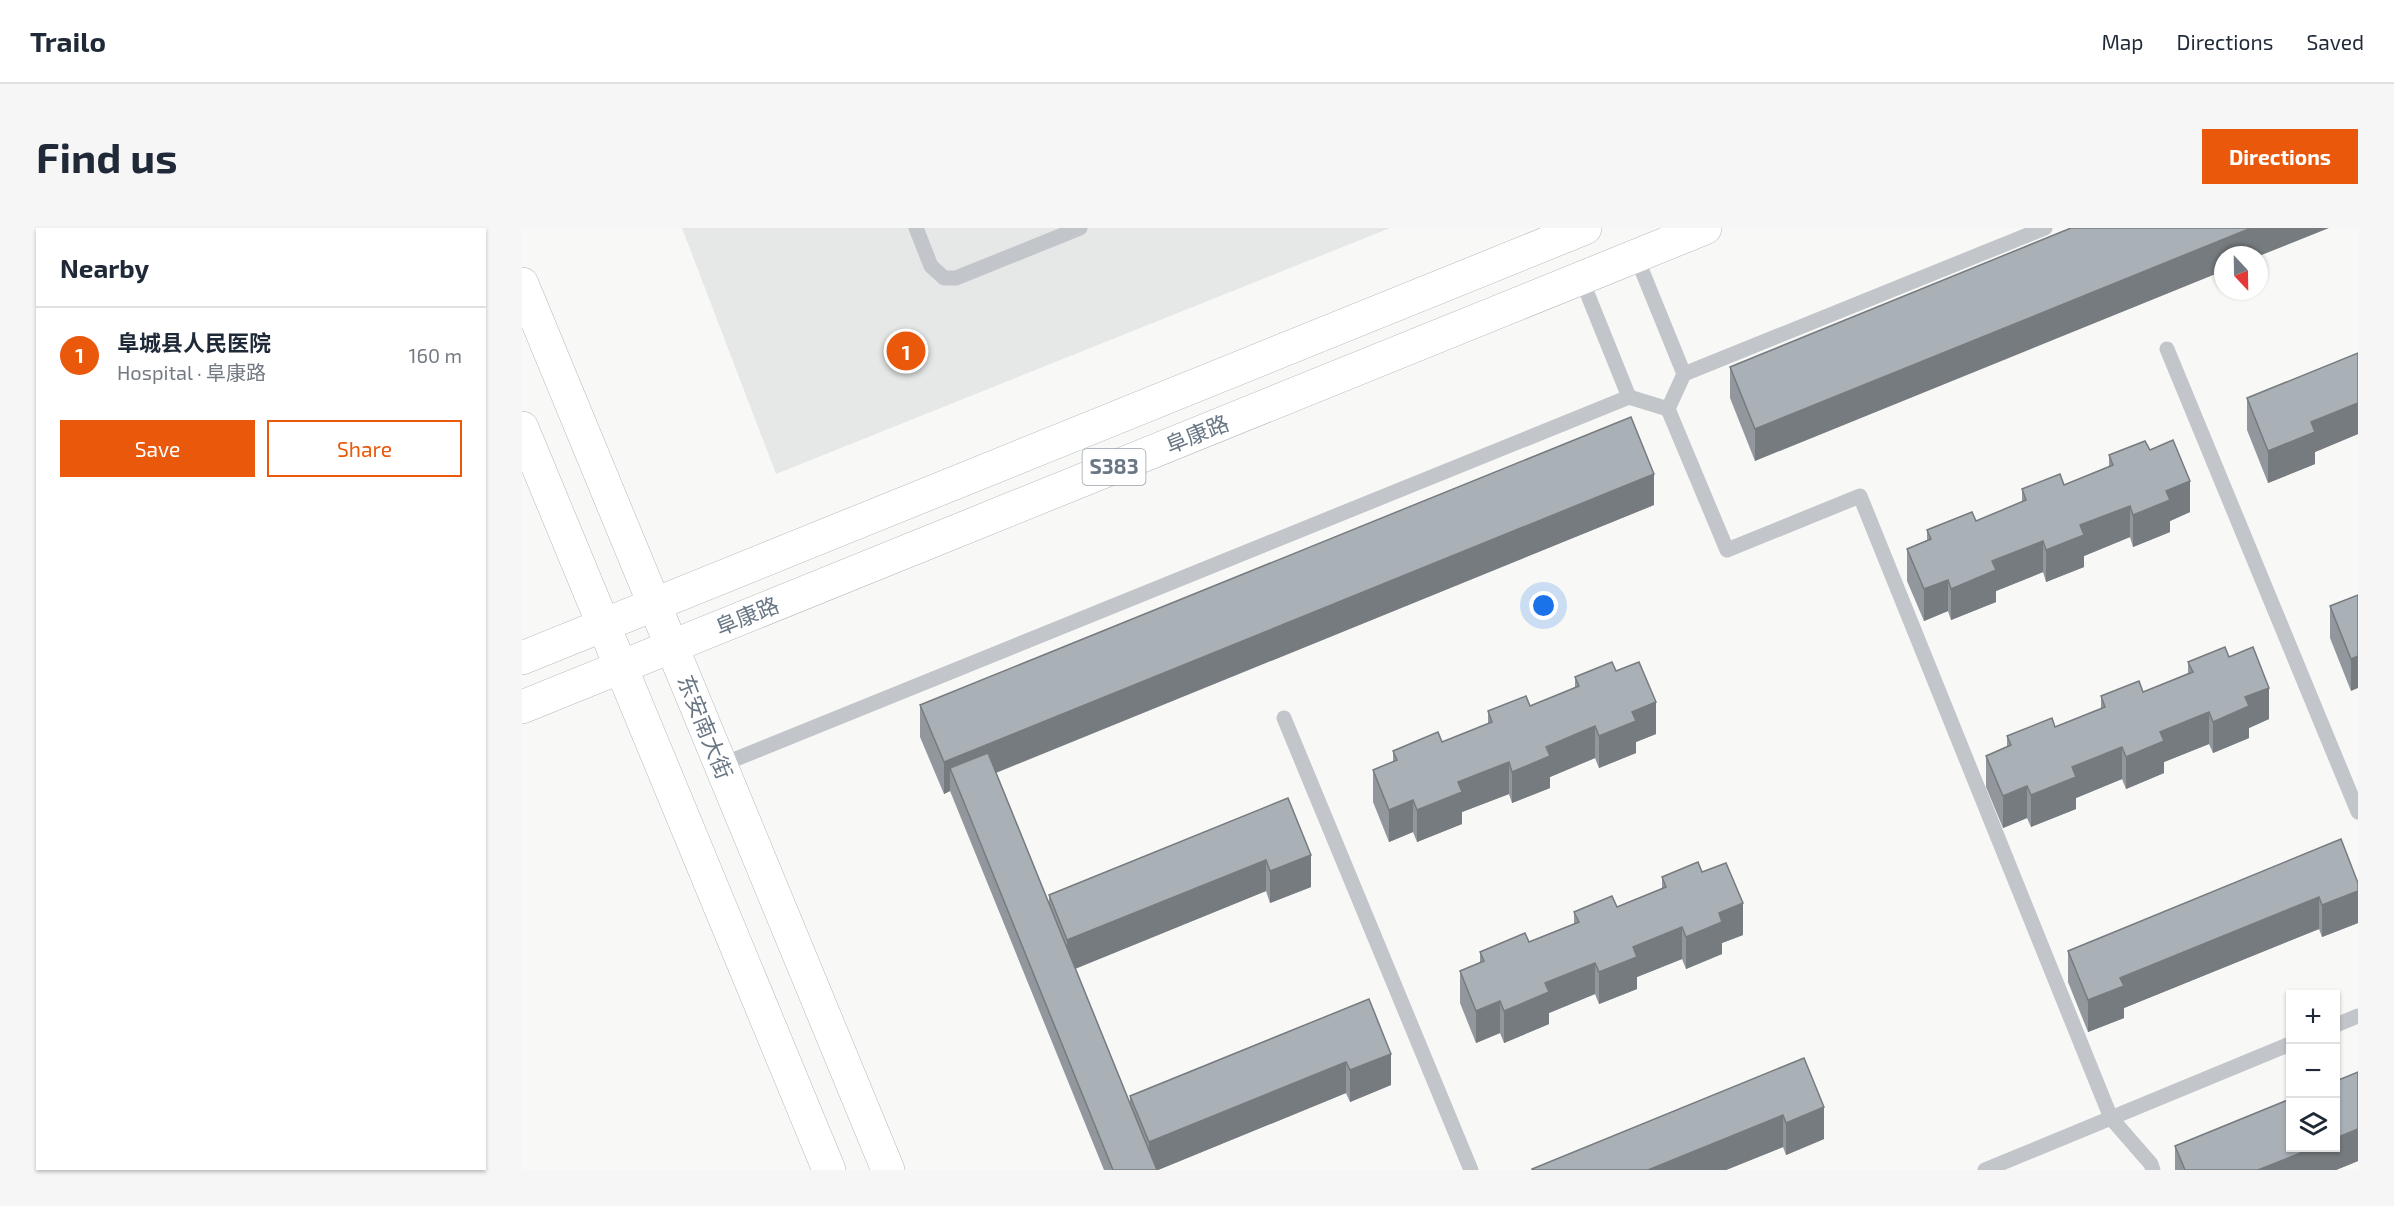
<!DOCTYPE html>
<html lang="en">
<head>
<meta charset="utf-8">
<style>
	:root { --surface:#fff; --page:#f6f6f7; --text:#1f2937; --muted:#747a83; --line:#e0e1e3; --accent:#ea580c }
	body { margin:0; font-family:"Exo 2","Noto Sans SC",sans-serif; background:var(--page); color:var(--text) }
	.controls { position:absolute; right:18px; bottom:18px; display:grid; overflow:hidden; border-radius:0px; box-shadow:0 2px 4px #0004 }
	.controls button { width:54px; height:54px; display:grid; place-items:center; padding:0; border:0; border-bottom:2px solid var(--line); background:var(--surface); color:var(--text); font:30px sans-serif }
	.compass { position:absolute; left:1692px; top:18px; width:54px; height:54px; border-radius:50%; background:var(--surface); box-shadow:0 2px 4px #0004; rotate:158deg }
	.you { position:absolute; left:1022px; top:378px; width:21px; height:21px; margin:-15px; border:4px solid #fff; border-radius:50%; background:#1a73e8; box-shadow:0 0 0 9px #1a73e833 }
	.badge { display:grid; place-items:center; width:39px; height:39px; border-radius:50%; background:var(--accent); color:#fff; font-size:20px; font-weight:700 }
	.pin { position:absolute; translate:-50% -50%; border:3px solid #fff; box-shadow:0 2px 6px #0006 }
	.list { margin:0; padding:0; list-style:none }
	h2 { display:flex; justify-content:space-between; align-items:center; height:78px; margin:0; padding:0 24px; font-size:26px }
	h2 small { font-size:20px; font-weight:400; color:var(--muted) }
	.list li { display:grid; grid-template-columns:39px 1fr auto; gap:18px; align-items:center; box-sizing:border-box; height:96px; padding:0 24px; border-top:2px solid var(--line) }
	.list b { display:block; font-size:22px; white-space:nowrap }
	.list p { margin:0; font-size:20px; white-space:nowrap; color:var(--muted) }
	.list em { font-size:20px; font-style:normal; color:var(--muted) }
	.actions { display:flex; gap:12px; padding:18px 24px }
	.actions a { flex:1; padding:14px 0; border:2px solid var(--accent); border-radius:0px; text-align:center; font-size:21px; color:var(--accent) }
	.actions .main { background:var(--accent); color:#fff }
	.icon { flex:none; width:33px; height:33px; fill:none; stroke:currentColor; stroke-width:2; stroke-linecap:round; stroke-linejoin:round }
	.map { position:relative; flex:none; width:1836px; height:942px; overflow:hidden; border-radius:0px }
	header { display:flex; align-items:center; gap:36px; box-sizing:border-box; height:84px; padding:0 30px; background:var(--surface); border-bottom:2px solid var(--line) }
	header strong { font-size:28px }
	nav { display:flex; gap:33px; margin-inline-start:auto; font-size:21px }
	.intro { display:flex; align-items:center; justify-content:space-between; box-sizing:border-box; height:144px; padding:0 36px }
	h1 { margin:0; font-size:42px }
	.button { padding:15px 27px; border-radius:0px; background:var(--accent); color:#fff; font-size:21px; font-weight:700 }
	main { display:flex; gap:36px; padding:0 36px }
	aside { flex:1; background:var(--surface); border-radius:0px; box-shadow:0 2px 4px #0004 }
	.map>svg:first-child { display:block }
</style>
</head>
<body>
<header>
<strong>Trailo</strong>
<nav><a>Map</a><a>Directions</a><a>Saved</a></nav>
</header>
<div class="intro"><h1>Find us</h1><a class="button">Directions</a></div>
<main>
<aside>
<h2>Nearby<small></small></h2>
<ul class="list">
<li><span class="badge">1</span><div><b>阜城县人民医院</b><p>Hospital · 阜康路</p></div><em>160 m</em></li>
</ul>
<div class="actions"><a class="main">Save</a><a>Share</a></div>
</aside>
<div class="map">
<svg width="1836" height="942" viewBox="0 0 1836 942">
	<rect width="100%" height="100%" fill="#f8f8f6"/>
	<polygon fill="#e6e7e7" points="160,0 868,0 254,246"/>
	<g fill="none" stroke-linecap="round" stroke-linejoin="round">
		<g stroke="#b4b9be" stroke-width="34">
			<g id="secondary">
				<polyline points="0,56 366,942"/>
				<polyline points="0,200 307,942"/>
			</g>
		</g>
		<g stroke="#b5b9bd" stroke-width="34">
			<g id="primary">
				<polyline points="0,430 1063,0"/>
				<polyline points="0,479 1183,0"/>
			</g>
		</g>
		<g stroke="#c2c5c9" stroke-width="15">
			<polyline points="394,0 409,38 422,50 434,50 558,0"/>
			<polyline points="1114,28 1162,146"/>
			<polyline points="1059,50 1107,169"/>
			<polyline points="1645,121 1836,584"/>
			<polyline points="1146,181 1205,322 1338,268 1589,890 1629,936 1631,942"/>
			<polyline points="762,490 949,942"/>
			<polyline points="199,537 1107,169 1146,181 1162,146 1523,0"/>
			<polyline points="1814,797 1836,788"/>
			<polyline points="1463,942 1768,816"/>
		</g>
		<use href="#secondary" stroke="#fff" stroke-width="33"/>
		<use href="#primary" stroke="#fff" stroke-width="33"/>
	</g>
	<g fill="#91979d">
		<polygon points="1549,0 1233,233 1208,170 1208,139"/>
		<polygon points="1836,125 1836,206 1793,224 1793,236 1746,255 1725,202 1725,170"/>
		<polygon points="1628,222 1668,284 1648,293 1648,304 1611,319 1608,309 1562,328 1562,339 1524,354 1521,344 1474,363 1474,374 1429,392 1426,383 1402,393 1385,353 1385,321 1405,312 1405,302 1454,293 1500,274 1500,261 1542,257 1587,239 1587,227"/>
		<polygon points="1132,277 474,545 527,675 527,667 766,570 789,659 748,675 744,663 553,741 608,876 608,868 847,771 869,857 828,874 824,865 636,942 582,942 428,563 422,566 398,509 398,477"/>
		<polygon points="1836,367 1829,463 1808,410 1808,378"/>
		<polygon points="1707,429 1747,491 1727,500 1727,510 1691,525 1687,516 1642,534 1642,545 1604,561 1600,551 1554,570 1554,581 1509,599 1505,590 1481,600 1464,559 1464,528 1485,519 1485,508 1533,499 1579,481 1579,468 1621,464 1666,445 1666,434"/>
		<polygon points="1094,443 1134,506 1114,514 1114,525 1077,540 1073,530 1028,549 1028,560 990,575 987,566 940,584 940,596 895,614 891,604 867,614 851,574 851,542 871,534 871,523 920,514 966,496 966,483 1008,478 1053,460 1053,449"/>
		<polygon points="1819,611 1836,663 1836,695 1800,709 1797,701 1602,780 1602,790 1566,804 1546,754 1546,723"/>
		<polygon points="1180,644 1221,707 1200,715 1200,726 1164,741 1160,731 1115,749 1115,761 1077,776 1073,766 1027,785 1027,796 982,815 978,805 954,815 938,775 938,743 958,735 958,724 1007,714 1052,696 1052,684 1095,679 1140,661 1140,649"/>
		<polygon points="1282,830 1302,911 1264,927 1261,919 1204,942 1010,942 1010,941"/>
		<polygon points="1836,844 1836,933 1814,942 1653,942 1653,918"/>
	</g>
	<g fill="#767b7f">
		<polygon points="1729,0 1807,0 1737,28 1737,27 1701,27 1701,43 1233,233 1233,201"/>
		<polygon points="1836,175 1836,206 1793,224 1793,236 1746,255 1746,223 1789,194"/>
		<polygon points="1132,246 1132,277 436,560 428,540 428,563 422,566 422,534"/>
		<polygon points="1668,253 1668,284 1648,293 1648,304 1611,319 1611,287 1644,263"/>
		<polygon points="1608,278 1608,309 1562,328 1562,339 1524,354 1524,322 1558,297"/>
		<polygon points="1521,313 1521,344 1474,363 1474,374 1429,392 1429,361 1470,333"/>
		<polygon points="1426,352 1426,383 1402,393 1402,361"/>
		<polygon points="1836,428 1836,460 1829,463 1829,431"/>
		<polygon points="1747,460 1747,491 1727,500 1727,510 1691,525 1691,494 1723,469"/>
		<polygon points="1134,474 1134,506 1114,514 1114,525 1077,540 1077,508 1110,484"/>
		<polygon points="1687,484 1687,516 1642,534 1642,545 1604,561 1604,529 1638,504"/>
		<polygon points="1073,498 1073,530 1028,549 1028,560 990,575 990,544 1024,519"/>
		<polygon points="1600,519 1600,551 1554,570 1554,581 1509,599 1509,567 1550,539"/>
		<polygon points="987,534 987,566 940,584 940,596 895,614 895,582 936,554"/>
		<polygon points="1505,558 1505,590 1481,600 1481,568"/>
		<polygon points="891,572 891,604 867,614 867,582"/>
		<polygon points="789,627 789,659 748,675 748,643"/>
		<polygon points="744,632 744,663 545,744 545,712"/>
		<polygon points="1836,663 1836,695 1800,709 1800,677"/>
		<polygon points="1797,669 1797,701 1602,780 1602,790 1566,804 1566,772 1598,750"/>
		<polygon points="1221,675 1221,707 1200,715 1200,726 1164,741 1164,709 1197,685"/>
		<polygon points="1160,699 1160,731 1115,749 1115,761 1077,776 1077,744 1111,719"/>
		<polygon points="1073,735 1073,766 1027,785 1027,796 982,815 982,783 1023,755"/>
		<polygon points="978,773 978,805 954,815 954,783"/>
		<polygon points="869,826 869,857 828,874 828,842"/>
		<polygon points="824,834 824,865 636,942 627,942 627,914"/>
		<polygon points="1302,879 1302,911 1264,927 1264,895"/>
		<polygon points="1261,887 1261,919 1204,942 1126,942"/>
		<polygon points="1836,901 1836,933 1814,942 1736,942 1791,920 1814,920 1814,910"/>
	</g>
	<g fill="#a9b0b6" stroke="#767b7f" stroke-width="1.5">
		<polygon points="1549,0 1729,0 1233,201 1208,139"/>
		<polygon points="1836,125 1836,175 1789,194 1793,204 1746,223 1725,170"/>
		<polygon points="1109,189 1132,246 422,534 398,477"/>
		<polygon points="1651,212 1668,253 1644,263 1648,272 1611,287 1608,278 1558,297 1562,307 1524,322 1521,313 1470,333 1474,342 1429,361 1426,352 1402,361 1385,321 1409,311 1405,302 1450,284 1454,293 1504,272 1500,261 1538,246 1542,257 1591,237 1587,227 1623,213 1628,222"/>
		<polygon points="1836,367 1836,428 1829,431 1808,378"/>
		<polygon points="1703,419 1707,429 1731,419 1747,460 1723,469 1727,478 1691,494 1687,484 1638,504 1642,513 1604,529 1600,519 1550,539 1554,549 1509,567 1505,558 1481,568 1464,528 1489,517 1485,508 1530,490 1533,499 1583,479 1579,468 1617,453 1621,464 1671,444 1666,434"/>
		<polygon points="1090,434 1094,443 1117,434 1134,474 1110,484 1114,493 1077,508 1073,498 1024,519 1028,528 990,544 987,534 936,554 940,564 895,582 891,572 867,582 851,542 875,532 871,523 916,504 920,514 970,494 966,483 1004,468 1008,478 1057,458 1053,449"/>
		<polygon points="466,525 635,942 591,942 428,540"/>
		<polygon points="766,570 789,627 748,643 744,632 545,712 527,667"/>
		<polygon points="1819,611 1836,655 1836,663 1800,677 1797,669 1598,750 1602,758 1566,772 1546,723"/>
		<polygon points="1176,634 1180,644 1204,635 1221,675 1197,685 1200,694 1164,709 1160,699 1111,719 1115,729 1077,744 1073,735 1023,755 1027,764 982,783 978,773 954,783 938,743 962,733 958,724 1003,705 1007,714 1057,694 1052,684 1090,668 1095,679 1144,659 1140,649"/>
		<polygon points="847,771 869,826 828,842 824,834 627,914 608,868"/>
		<polygon points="1282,830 1302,879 1264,895 1261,887 1126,942 1010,942 1010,941"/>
		<polygon points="1836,844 1836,901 1814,910 1814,853"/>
		<polygon points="1768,871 1768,920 1791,920 1736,942 1663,942 1653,918"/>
	</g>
	<g text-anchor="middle" stroke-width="6" stroke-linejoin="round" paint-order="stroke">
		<rect fill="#fff" stroke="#96a0aa" stroke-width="1.5" x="560.5" y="221" width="63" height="36" rx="4.5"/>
		<g font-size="21" font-weight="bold" fill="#697785">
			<text x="592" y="246">S383</text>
		</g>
		<g font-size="22" fill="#697785" stroke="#fff">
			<text transform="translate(675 206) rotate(-22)" y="8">阜康路</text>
			<text transform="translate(225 388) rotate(-22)" y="8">阜康路</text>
			<text transform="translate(183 499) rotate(68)" y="8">东安南大街</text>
		</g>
	</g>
</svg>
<div class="controls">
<button>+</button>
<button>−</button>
<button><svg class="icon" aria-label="layers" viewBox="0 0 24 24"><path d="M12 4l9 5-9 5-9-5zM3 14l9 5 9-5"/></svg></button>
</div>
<svg class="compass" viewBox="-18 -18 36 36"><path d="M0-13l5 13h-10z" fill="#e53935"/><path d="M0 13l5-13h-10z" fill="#747a83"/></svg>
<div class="you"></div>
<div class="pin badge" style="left:384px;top:123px">1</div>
</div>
</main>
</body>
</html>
